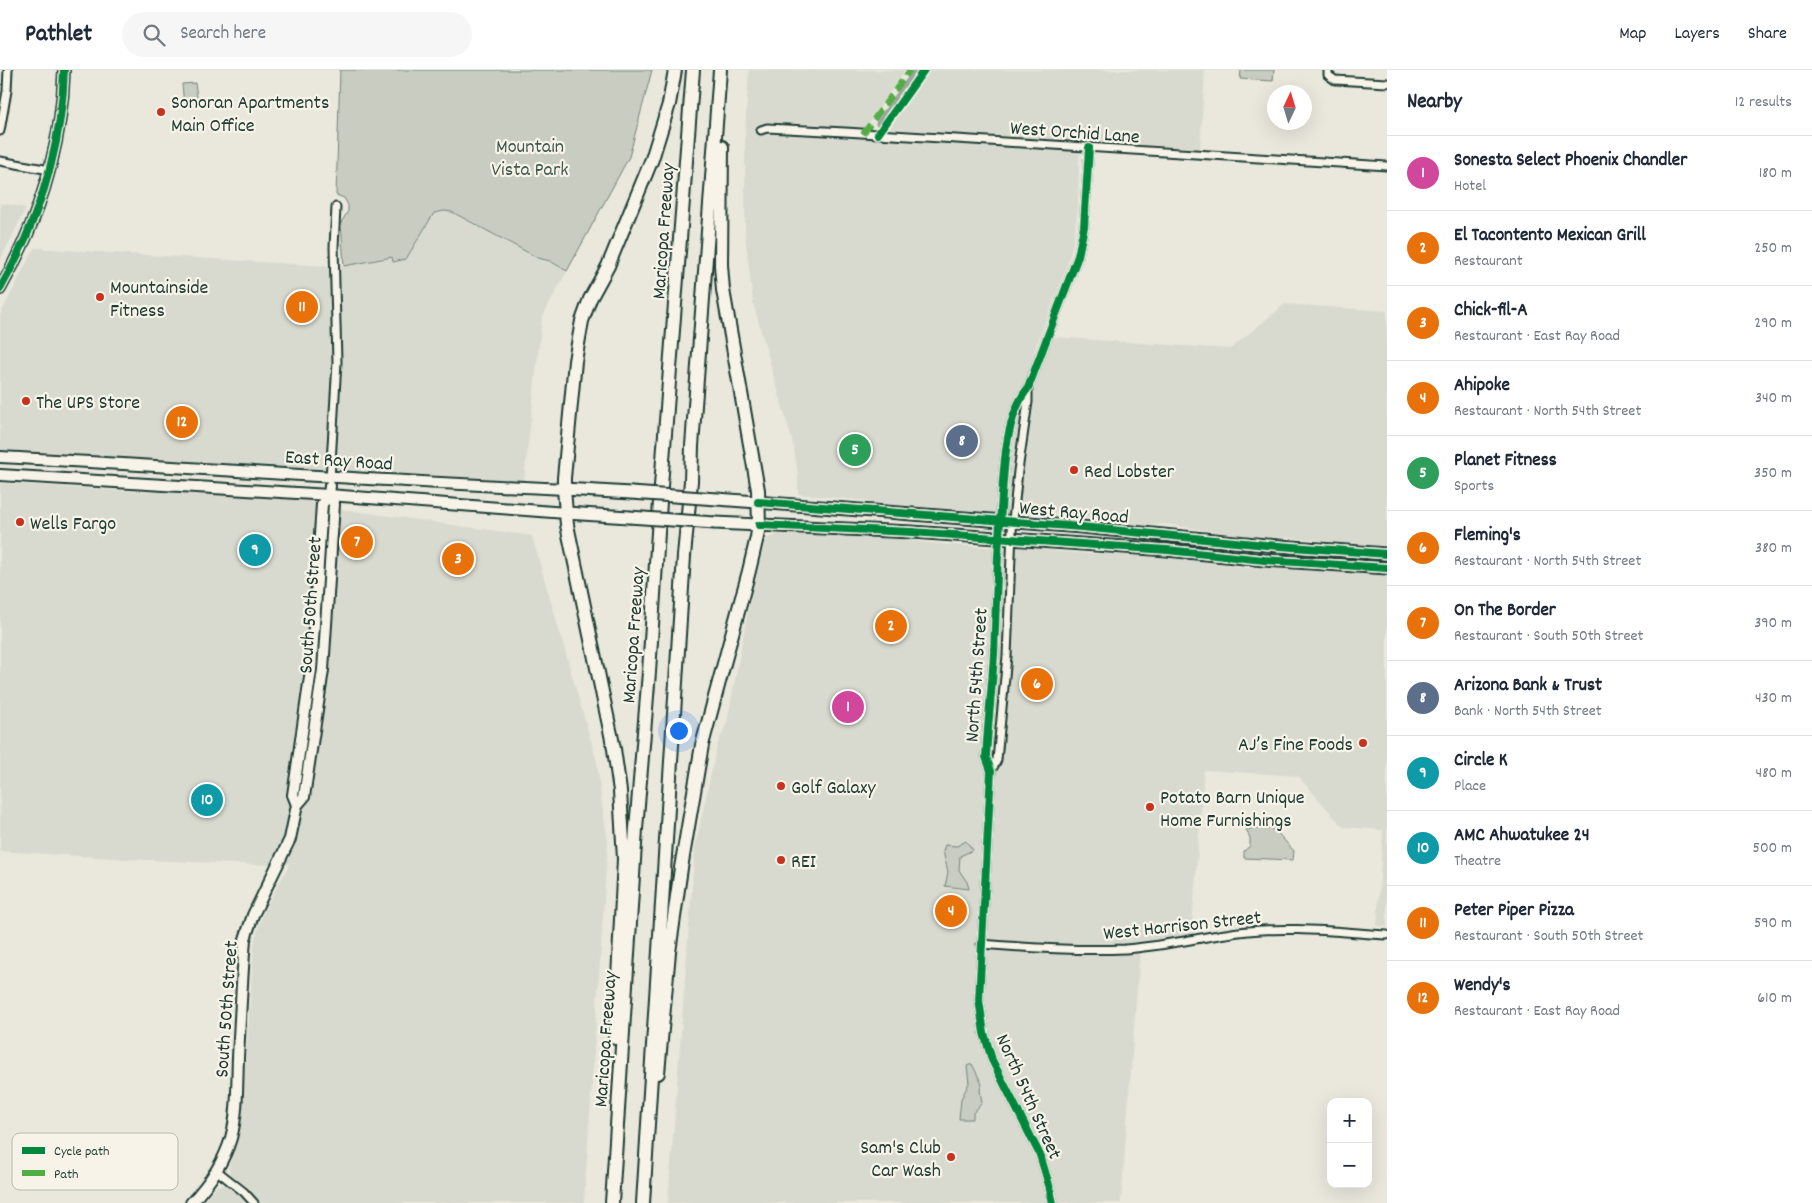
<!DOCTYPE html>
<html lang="en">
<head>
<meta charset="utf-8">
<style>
	:root { --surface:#fff; --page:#f6f6f7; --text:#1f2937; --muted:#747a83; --line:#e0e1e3; --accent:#7c3aed }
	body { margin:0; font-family:Dekko,sans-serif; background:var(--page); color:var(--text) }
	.controls { position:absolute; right:15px; bottom:15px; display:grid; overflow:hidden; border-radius:10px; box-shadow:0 5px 20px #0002 }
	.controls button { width:45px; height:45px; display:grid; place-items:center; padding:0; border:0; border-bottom:1px solid var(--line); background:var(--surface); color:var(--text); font:25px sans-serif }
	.compass { position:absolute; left:1267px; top:15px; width:45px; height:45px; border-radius:50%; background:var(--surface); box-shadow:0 5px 20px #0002; rotate:4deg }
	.you { position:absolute; left:678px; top:660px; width:18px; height:18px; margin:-12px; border:4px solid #fff; border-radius:50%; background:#1a73e8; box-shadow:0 0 0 8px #1a73e833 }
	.badge { display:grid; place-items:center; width:32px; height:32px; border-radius:50%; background:var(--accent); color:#fff; font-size:16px; font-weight:700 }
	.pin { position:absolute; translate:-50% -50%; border:2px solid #fff; box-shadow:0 1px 5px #0006 }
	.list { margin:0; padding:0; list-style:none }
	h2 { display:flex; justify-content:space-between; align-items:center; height:65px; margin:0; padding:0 20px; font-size:21px }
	h2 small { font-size:16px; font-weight:400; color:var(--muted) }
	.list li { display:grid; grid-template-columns:32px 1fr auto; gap:15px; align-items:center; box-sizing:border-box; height:75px; padding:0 20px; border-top:1px solid var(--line) }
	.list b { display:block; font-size:19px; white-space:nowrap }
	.list p { margin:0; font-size:16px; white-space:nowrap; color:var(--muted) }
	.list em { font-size:16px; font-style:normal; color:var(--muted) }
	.icon { flex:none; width:28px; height:28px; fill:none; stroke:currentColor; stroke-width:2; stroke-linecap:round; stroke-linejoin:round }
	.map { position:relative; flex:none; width:1387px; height:1133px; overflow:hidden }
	header { display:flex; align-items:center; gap:30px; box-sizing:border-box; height:70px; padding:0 25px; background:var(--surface); border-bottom:1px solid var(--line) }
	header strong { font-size:24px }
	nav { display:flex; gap:28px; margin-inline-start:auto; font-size:18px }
	.search { width:350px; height:45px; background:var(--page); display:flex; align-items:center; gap:12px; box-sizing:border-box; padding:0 18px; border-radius:28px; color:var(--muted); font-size:19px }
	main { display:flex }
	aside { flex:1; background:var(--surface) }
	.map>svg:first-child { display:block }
</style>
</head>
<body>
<header>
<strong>Pathlet</strong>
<div class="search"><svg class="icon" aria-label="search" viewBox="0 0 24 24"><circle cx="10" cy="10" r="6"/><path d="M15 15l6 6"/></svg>Search here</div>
<nav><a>Map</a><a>Layers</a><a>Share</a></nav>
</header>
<main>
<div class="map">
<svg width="1387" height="1133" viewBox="0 0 1387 1133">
	<rect width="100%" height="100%" fill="#eae8dd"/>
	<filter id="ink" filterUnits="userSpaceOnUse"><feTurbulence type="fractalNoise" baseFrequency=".02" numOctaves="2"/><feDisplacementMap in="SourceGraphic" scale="10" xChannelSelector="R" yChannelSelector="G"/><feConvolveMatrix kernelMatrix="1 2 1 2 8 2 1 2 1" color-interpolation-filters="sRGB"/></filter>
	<g filter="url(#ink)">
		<g fill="#d9dacf">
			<polygon points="749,0 905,0 862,63 885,65 930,0 1205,0 1200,79 1080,70 1078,138 1073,173 1067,196 1034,282 1047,283 1053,267 1230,279 1285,234 1387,241 1387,475 1362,476 1315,470 1280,467 1256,469 1166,454 1148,456 1070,445 1029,443 986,444 883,437 868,431 798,424 798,404 793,374 753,233 745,164 745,61"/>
			<polygon points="0,133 26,138 0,191"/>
			<polygon points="444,141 451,142 537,188 550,191 567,201 542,248 524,411 0,380 0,245 34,178 326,196 344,196 392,187 393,192 406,189 434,143"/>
			<polygon points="0,413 145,422 167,420 311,428 317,431 319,436 532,466 597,692 601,729 608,771 584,1133 261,1133 249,1118 231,1105 228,1098 237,1073 242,1046 254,873 263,842 290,794 258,795 126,789 0,781"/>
			<polygon points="791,463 904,469 928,473 980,477 1023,476 1064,482 1094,484 1114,482 1169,486 1250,498 1276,497 1387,504 1387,857 1377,856 1383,760 1343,757 1298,706 1204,700 1191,871 1140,878 1121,1133 668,1133 695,777 717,676 727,652 750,530 766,469 778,464"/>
			<polygon points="222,1115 226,1115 240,1126 246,1133 201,1133 217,1116"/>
		</g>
		<g fill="#c8ccc1" stroke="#74847a">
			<polygon points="340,0 652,0 629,87 567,201 550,191 538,188 452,142 444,141 434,143 406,189 393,192 392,187 344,196 341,153 348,141 348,135 344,128 336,125"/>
			<polygon points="1241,0 1274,0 1273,11 1240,9"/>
			<polygon points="195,13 198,34 184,35 182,14"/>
			<polygon points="1246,759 1274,759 1294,781 1293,790 1244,788 1244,781 1250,776 1250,768"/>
			<polygon points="966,771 973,780 960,786 959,800 967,812 969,819 945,816 948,802 943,781 945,775 957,776"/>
			<polygon points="972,994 982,1014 980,1020 982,1033 973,1043 973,1049 959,1049 961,1029 969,1013 967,996"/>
		</g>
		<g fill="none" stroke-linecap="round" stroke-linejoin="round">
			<polyline stroke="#9ca69c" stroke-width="7" points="879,53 917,0"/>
			<g stroke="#1f3d34" stroke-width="11">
				<g id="street">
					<polyline points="1328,0 1328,5 1335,10 1387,13"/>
					<polyline points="761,60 767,58 845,62 1387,96"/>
					<polyline points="0,61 7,21 8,0"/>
					<polyline points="0,91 50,100"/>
					<polyline points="330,409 337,292 334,177 336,137"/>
					<polyline points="991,701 997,690 1007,586 1012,461 1018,401 1028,332 1028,318"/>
					<path d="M981 874C1029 878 1077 881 1125 879 1164 876 1201 867 1239 862 1287 856 1338 862 1387 865"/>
					<polyline points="216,1100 244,1122 254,1133"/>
					<path d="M1053 1133 1049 1115 1040 1085 992 990 984 963 979 930 991 701 986 687C988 652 992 618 994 584 996 535 997 487 1001 439 1004 402 1004 348 1028 318L1078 186 1084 157 1089 78"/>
				</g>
			</g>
			<g stroke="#1f3d34" stroke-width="14">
				<g id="secondary">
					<path d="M0 219C38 152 62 77 64 0"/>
					<path d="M0 387C188 397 376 411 564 419"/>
					<polyline points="0,405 329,425 566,443"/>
					<polyline points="297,735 293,725 311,600 322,434 329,425"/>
					<path d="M191 1133C208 1115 224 1092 231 1068 238 1043 237 1014 238 988 240 948 242 909 245 869L253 845 290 769 297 735 304 727 323 600 334 434 329 425 330 416"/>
				</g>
			</g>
			<g stroke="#1f3d34" stroke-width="15">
				<g id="primary">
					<polyline points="564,419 631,423"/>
					<polyline points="717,429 1081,457 1266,475 1387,484"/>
					<polyline points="566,443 629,447"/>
					<polyline points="715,453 912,462 1167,480 1264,490 1387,498"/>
				</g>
			</g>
			<g stroke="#1f3d34" stroke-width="16">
				<g id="highway">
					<polyline points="615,968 624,789 620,721 614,679 567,455 564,419 564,408 575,291 582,251 590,229 608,196 652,89 669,34 675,0"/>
					<polyline points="658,1003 669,882 681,798 702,675 749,501 757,467 759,455 758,420 723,220 721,195 722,77"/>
					<polyline points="612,1133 636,759 649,602 661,416 693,0"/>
					<polyline points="643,1133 684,486 691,411 692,376 720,0"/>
				</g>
			</g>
			<use href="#street" stroke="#f7f3e8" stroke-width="7"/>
			<use href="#secondary" stroke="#f7f3e8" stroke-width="10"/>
			<use href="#primary" stroke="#f7f3e8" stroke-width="11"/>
			<use href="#highway" stroke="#f7f3e8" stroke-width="12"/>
			<g stroke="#1f3d34" stroke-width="15" stroke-linecap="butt">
				<g id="primary-bridge">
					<polyline points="631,423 717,429"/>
					<polyline points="629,447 715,453"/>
				</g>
			</g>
			<use href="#primary-bridge" stroke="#f7f3e8" stroke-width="11"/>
			<polyline stroke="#52ad45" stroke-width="6" stroke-dasharray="12 6" stroke-linecap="butt" points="863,64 910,0"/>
			<g stroke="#f7f3e8" stroke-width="11">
				<g id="cycleway">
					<polyline points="878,64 924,0"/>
					<path d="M0 219C38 152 62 77 64 0"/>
					<polyline points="758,432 1081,457 1266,475 1387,484"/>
					<polyline points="759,455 912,462 1167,480 1264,490 1387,498"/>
					<path d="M1053 1133 1049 1115 1040 1085 992 990 984 963 979 930 991 701 986 687C988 652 992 618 994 584 996 535 997 487 1001 439 1004 402 1004 348 1028 318L1078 186 1084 157 1089 78"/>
				</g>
			</g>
			<use href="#cycleway" stroke="#00873e" stroke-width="8"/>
		</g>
	</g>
	<g fill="#c8321e" stroke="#f7f3e8" stroke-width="2">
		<circle cx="161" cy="42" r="5"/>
		<circle cx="100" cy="227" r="5"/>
		<circle cx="26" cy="331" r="5"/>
		<circle cx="1074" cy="400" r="5"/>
		<circle cx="20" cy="452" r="5"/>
		<circle cx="1363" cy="673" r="5"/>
		<circle cx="781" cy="716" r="5"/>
		<circle cx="1150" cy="737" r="5"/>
		<circle cx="781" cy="790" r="5"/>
		<circle cx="951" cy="1087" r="5"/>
	</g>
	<g text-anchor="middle" stroke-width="4.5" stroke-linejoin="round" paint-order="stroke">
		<g font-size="20" fill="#1f3d34" stroke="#f7f3e8" text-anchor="start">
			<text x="171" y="38">Sonoran Apartments<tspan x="171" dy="23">Main Office</tspan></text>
			<text x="110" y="223">Mountainside<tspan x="110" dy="23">Fitness</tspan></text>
			<text x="36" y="338">The UPS Store</text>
			<text x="1084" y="407">Red Lobster</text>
			<text x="30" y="459">Wells Fargo</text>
			<text x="1353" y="680" text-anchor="end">AJ’s Fine Foods</text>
			<text x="791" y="723">Golf Galaxy</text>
			<text x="1160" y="733">Potato Barn Unique<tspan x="1160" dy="23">Home Furnishings</tspan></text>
			<text x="791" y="797">REI</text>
			<text x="941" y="1083" text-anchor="end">Sam's Club<tspan x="941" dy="23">Car Wash</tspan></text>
		</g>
		<g font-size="20" fill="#1f3d34" stroke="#f7f3e8">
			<text transform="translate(1075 61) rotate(4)" y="7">West Orchid Lane</text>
			<text transform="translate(662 161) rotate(-86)" y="7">Maricopa Freeway</text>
			<text transform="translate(339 389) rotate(4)" y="7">East Ray Road</text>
			<text transform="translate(1074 441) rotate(5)" y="7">West Ray Road</text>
			<text transform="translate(309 535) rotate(-86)" y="7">South 50th Street</text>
			<text transform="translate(632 565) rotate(-86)" y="7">Maricopa Freeway</text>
			<text transform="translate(975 605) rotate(-86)" y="7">North 54th Street</text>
			<text transform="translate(1182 854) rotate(-6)" y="7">West Harrison Street</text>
			<text transform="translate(225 939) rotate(-86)" y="7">South 50th Street</text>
			<text transform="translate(604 969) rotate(-86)" y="7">Maricopa Freeway</text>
			<text transform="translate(1030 1026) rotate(66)" y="7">North 54th Street</text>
		</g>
		<g font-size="20" fill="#415a50" stroke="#f7f3e8">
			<text x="530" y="82">Mountain<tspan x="530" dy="23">Vista Park</tspan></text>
		</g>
	</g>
	<rect x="12" y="1063" width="166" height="57" rx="8" fill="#f7f3e8" stroke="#b6bcb2" stroke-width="1"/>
	<rect x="22" y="1077" width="23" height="7" fill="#00873e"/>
	<rect x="22" y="1100" width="23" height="6" fill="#52ad45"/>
	<g font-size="14" fill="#1f3d34">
		<text x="54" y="1085">Cycle path</text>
		<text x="54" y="1108">Path</text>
	</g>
</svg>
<div class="controls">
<button>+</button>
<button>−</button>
</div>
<svg class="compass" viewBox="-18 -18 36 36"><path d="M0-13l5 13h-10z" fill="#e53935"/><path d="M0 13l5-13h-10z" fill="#747a83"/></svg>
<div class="you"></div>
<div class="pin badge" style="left:848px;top:637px;background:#d1479c">1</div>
<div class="pin badge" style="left:891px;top:556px;background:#e8710a">2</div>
<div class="pin badge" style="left:458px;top:489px;background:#e8710a">3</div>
<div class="pin badge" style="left:951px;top:841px;background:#e8710a">4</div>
<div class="pin badge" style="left:855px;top:380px;background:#2e9e5b">5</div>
<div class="pin badge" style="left:1037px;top:614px;background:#e8710a">6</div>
<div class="pin badge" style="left:357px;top:472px;background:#e8710a">7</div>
<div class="pin badge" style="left:962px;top:371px;background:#5c6f8a">8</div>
<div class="pin badge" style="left:255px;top:480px;background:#0f9aa8">9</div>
<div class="pin badge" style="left:207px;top:730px;background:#0f9aa8">10</div>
<div class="pin badge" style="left:302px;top:237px;background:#e8710a">11</div>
<div class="pin badge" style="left:182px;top:352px;background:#e8710a">12</div>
</div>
<aside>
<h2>Nearby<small>12 results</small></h2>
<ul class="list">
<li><span class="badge" style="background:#d1479c">1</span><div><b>Sonesta Select Phoenix Chandler</b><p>Hotel</p></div><em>180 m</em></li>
<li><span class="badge" style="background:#e8710a">2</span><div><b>El Tacontento Mexican Grill</b><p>Restaurant</p></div><em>250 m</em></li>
<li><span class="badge" style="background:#e8710a">3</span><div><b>Chick-fil-A</b><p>Restaurant · East Ray Road</p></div><em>290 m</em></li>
<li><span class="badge" style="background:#e8710a">4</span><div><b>Ahipoke</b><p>Restaurant · North 54th Street</p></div><em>340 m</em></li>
<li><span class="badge" style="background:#2e9e5b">5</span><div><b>Planet Fitness</b><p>Sports</p></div><em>350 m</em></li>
<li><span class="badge" style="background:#e8710a">6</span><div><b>Fleming's</b><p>Restaurant · North 54th Street</p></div><em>380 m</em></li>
<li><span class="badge" style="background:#e8710a">7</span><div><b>On The Border</b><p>Restaurant · South 50th Street</p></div><em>390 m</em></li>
<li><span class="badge" style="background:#5c6f8a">8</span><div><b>Arizona Bank &amp; Trust</b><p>Bank · North 54th Street</p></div><em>430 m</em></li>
<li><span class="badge" style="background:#0f9aa8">9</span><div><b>Circle K</b><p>Place</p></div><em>480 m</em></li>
<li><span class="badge" style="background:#0f9aa8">10</span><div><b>AMC Ahwatukee 24</b><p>Theatre</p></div><em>500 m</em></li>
<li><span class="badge" style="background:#e8710a">11</span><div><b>Peter Piper Pizza</b><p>Restaurant · South 50th Street</p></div><em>590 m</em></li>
<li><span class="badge" style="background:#e8710a">12</span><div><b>Wendy's</b><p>Restaurant · East Ray Road</p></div><em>610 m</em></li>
</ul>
</aside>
</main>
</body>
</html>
